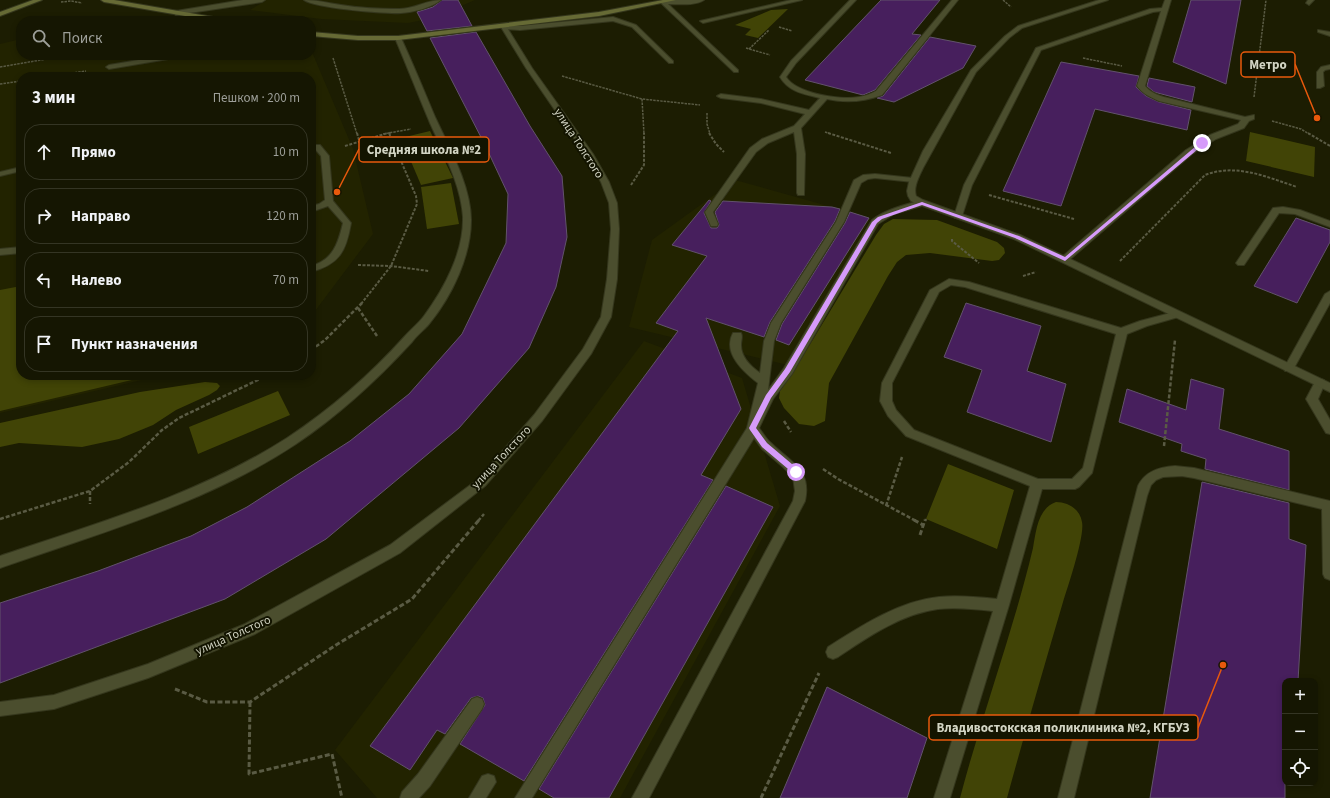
<!DOCTYPE html>
<html lang="ru">
<head>
<meta charset="utf-8">
<style>
	:root { --surface:#151602; --page:#222311; --text:#f1f3f6; --muted:#9d9f99; --line:#343524 }
	body { margin:0; font-family:"Source Sans 3",sans-serif; background:var(--page); color:var(--text) }
	.controls { position:absolute; right:12px; bottom:12px; display:grid; overflow:hidden; border-radius:8px; box-shadow:0 2px 6px #0003 }
	.controls button { width:36px; height:36px; display:grid; place-items:center; padding:0; border:0; border-bottom:1px solid var(--line); background:var(--surface); color:var(--text); font:20px sans-serif }
	.stop { position:absolute; width:12px; height:12px; margin:-9px; border:3px solid #d69bfa; border-radius:50%; background:#fff }
	.stop.end { background:#d69bfa; border-color:#fff; box-shadow:0 1px 4px #0008 }
	.list { margin:0; padding:0; list-style:none }
	h2 { display:flex; justify-content:space-between; align-items:center; height:52px; margin:0; padding:0 16px; font-size:17px }
	h2 small { font-size:13px; font-weight:400; color:var(--muted) }
	.list li { display:grid; grid-template-columns:26px 1fr auto; gap:12px; align-items:center; box-sizing:border-box; height:56px; margin:0 8px 8px; padding:0 8px; border:1px solid var(--line); border-radius:16px }
	.list b { display:block; font-size:15px; white-space:nowrap }
	.list em { font-size:13px; font-style:normal; color:var(--muted) }
	.icon { flex:none; width:22px; height:22px; fill:none; stroke:currentColor; stroke-width:2; stroke-linecap:round; stroke-linejoin:round }
	.map { position:relative; flex:none; width:1330px; height:798px; overflow:hidden }
	.search { position:absolute; background:var(--surface); box-shadow:0 2px 6px #0003; left:16px; top:16px; width:300px; height:44px; display:flex; align-items:center; gap:10px; box-sizing:border-box; padding:0 14px; border-radius:16px; color:var(--muted); font-size:15px }
	.panel { position:absolute; background:var(--surface); box-shadow:0 2px 6px #0003; left:16px; top:72px; width:300px; height:308px; border-radius:16px }
	.map>svg:first-child { display:block }
</style>
</head>
<body>
<div class="map">
<svg width="1330" height="798" viewBox="0 0 1330 798">
	<rect width="100%" height="100%" fill="#1c1d02"/>
	<g fill="#222300">
		<polygon points="263,0 475,0 434,18 408,23 321,19 250,10 265,1"/>
		<polygon points="21,39 21,55 311,55 311,51 312,52 353,149 373,234 315,311 311,314 311,77 21,77 21,375 163,375 0,413 0,44"/>
		<polygon points="735,180 871,218 788,365 629,327 652,240"/>
		<polygon points="644,341 742,378 780,506 620,798 377,798 335,750"/>
	</g>
	<g fill="#414406">
		<polygon points="788,9 758,38 745,35 751,29 735,25 771,10"/>
		<polygon points="430,131 453,178 421,185 401,138"/>
		<polygon points="1250,132 1315,147 1314,177 1246,161"/>
		<polygon points="451,183 459,224 427,229 421,187"/>
		<polygon points="893,219 937,220 997,242 1004,248 1005,253 999,260 992,261 930,253 906,255 897,262 888,276 829,383 825,421 814,426 799,424 784,408 779,398 780,391 800,361 876,235 884,224"/>
		<polygon points="21,286 21,375 153,375 0,411 0,290"/>
		<polygon points="205,382 217,383 220,386 217,390 209,395 176,410 153,425 119,439 82,447 19,443 0,447 0,423 140,392"/>
		<polygon points="278,391 290,415 198,454 189,427"/>
		<polygon points="948,464 1014,490 997,549 926,519"/>
		<path d="M1056 502C1068 502 1080 509 1082 522 1085 536 1068 586 1063 602 1044 667 1025 732 1007 798H960C982 714 1013 632 1033 548 1036 531 1038 508 1056 502Z"/>
	</g>
	<g fill="#471f5d" stroke="#62526c">
		<polygon points="442,0 458,0 472,26 427,31 417,12 433,7"/>
		<polygon points="881,0 940,0 912,34 921,35 875,90 863,95 805,80"/>
		<polygon points="1191,0 1241,0 1226,84 1173,62"/>
		<polygon points="476,32 530,126 562,176 567,237 556,287 529,348 459,428 326,539 225,599 0,683 0,603 98,571 191,536 247,507 350,441 409,394 462,334 506,243 508,194 485,145 430,38"/>
		<polygon points="930,37 976,46 963,68 894,102 877,98 883,96"/>
		<polygon points="1061,62 1139,76 1136,87 1146,96 1159,102 1191,110 1187,130 1095,109 1061,206 1003,191"/>
		<polygon points="1149,78 1195,87 1192,102 1154,92 1147,86"/>
		<polygon points="709,200 711,201 704,213 711,228 717,228 719,225 715,212 723,201 832,207 840,209 835,221 770,322 764,337 706,318 741,409 701,475 713,480 524,781 460,744 485,705 483,698 478,696 471,698 445,734 437,730 410,770 370,746 678,331 656,323 707,256 672,245"/>
		<polygon points="850,212 869,218 789,345 776,340 782,324 845,223"/>
		<polygon points="1296,218 1330,230 1330,242 1297,303 1254,286"/>
		<polygon points="966,303 1041,326 1027,371 1066,384 1051,442 967,412 982,370 944,357"/>
		<polygon points="1191,379 1224,389 1219,429 1289,451 1289,490 1205,469 1206,459 1181,451 1182,444 1119,422 1127,389 1186,410"/>
		<polygon points="1202,482 1289,503 1289,539 1306,545 1298,681 1285,681 1285,798 1150,798"/>
		<polygon points="726,486 773,507 609,798 554,798 539,789"/>
		<polygon points="827,687 927,738 907,798 780,798"/>
	</g>
	<g fill="none" stroke-linecap="round" stroke-linejoin="round">
		<g stroke="#35371d" stroke-width="2">
			<g id="service">
				<polygon points="243,0 265,0 262,2 176,15 173,13 176,11"/>
				<path d="M304 0C317 0 328 3 341 5 359 8 380 9 399 9 414 9 427 0 441 0 431 8 414 12 401 13 385 14 315 8 304 0Z"/>
				<path d="M704 0C695 6 679 4 668 4L738 70V72H734L660 2 663 0Z"/>
				<polygon points="791,0 802,0 703,23 700,21"/>
				<path d="M850 0H856L796 63 786 77C797 94 840 100 859 97 865 96 871 94 876 91L952 0H958L882 95C863 102 846 103 827 99L801 128 805 154 804 195H798L797 193V154L794 132 768 143 756 152 713 212 718 224 717 226H711L705 212 750 148 762 139 794 126 805 114 761 103 721 98 717 96 721 94 761 99 809 110 820 98C804 94 789 92 780 77L791 61Z"/>
				<path d="M1165 0H1171L1145 86C1150 92 1157 95 1164 97L1245 117 1254 115V119L1249 121 1244 128 1216 139 1192 154 1068 261H1062L1060 259 1062 257 1186 150 1210 135 1238 124 1241 120 1159 101C1150 97 1143 94 1137 86L1161 11 1153 12 1041 50 972 185 962 216 961 218H955L954 216 964 185 1036 48 1150 9 1162 8Z"/>
				<polygon points="1308,0 1314,0 1309,5 1306,3"/>
				<polygon points="613,17 636,25 673,61 673,63 669,63 632,27 613,21 520,30 504,29 501,27 504,25 520,26"/>
				<polygon points="1318,30 1330,32 1330,36 1318,32"/>
				<path d="M398 36 401 38C413 64 424 91 435 117 449 147 471 186 471 220 471 256 452 296 429 324 424 330 417 335 412 342 377 380 339 415 296 444 207 503 100 533 0 568V556C98 523 200 494 287 438 331 409 370 375 405 336 411 329 419 323 424 316 444 289 464 252 463 217 461 184 443 152 430 123 418 95 407 66 395 38Z"/>
				<polygon points="168,55 183,55 180,57 109,69 106,67 109,65"/>
				<polygon points="1330,65 1330,69 1325,70 1323,72 1324,86 1320,88 1317,88 1317,72 1321,67"/>
				<path d="M311 145H320L329 156 333 201 351 223C346 251 340 264 311 272V266C333 260 338 244 343 223L328 206 311 212V206L319 204 325 200 321 156 315 149H311Z"/>
				<polygon points="21,167 21,171 0,176 0,172"/>
				<path d="M875 174 913 178 917 180 913 182 875 178 868 179 861 183 844 222 781 323 774 341 768 390 784 368 872 220C886 209 905 205 922 200L926 203 925 205 894 214 878 224 792 374 773 399 759 428C763 433 766 439 771 443 790 462 812 469 805 501L649 798H632L793 501 795 491 793 477 783 467 762 449 754 438 532 798H515L747 428 758 383C744 372 722 353 733 333H741C743 337 741 340 741 345 741 357 750 366 760 373L764 341 771 323 836 222 854 180 863 175Z"/>
				<polygon points="1283,207 1300,210 1330,221 1330,227 1295,214 1279,213 1244,265 1238,265 1236,263 1273,208"/>
				<polygon points="21,247 21,253 0,255 0,249"/>
				<path d="M949 279 969 282 1121 328 1140 321 1178 311 1183 314 1182 316 1147 326 1127 334 1092 473 1079 487 1075 489H1042L1009 605 950 798H934L993 611C975 609 956 607 938 609 901 614 868 637 838 657L833 659 828 657 826 652 828 647C861 626 899 601 939 597 958 595 978 597 997 599L1030 486 906 436 888 416 880 401 882 383 930 290ZM951 285 965 287 1116 334 1083 468 1072 479H1038L914 430 896 410 892 401V383L939 292Z"/>
				<polygon points="1330,291 1330,303 1294,368 1293,371 1285,371 1284,368 1325,294"/>
				<polygon points="1320,379 1324,380 1325,383 1318,399 1330,420 1330,434 1326,433 1306,399 1316,380"/>
				<path d="M1175 466 1194 468 1330 501V580L1325 578 1323 574 1322 509 1194 478 1182 476 1163 477 1156 480 1151 485 1147 496 1074 798H1058L1138 486C1145 471 1160 467 1175 466Z"/>
				<polygon points="477,697 482,699 484,704 482,709 430,786 419,798 400,798 402,792 418,774 472,699"/>
				<polygon points="488,774 494,776 496,782 486,798 469,798 482,776"/>
			</g>
		</g>
		<g stroke="#35371d" stroke-width="2">
			<polygon id="minor" points="502,26 506,26 532,68 593,154 609,182 617,203 619,229 617,279 611,317 591,354 542,421 485,486 400,553 255,634 148,678 54,709 0,716 0,702 54,695 148,664 245,624 390,545 477,480 534,415 583,349 601,317 607,279 611,229 609,203 601,182 585,154 526,68 501,27"/>
		</g>
		<g stroke="#35371d" stroke-width="2">
			<path id="tertiary" d="M1099 0H1108L1022 28 1009 38 976 72 923 168C919 177 913 187 916 196L923 200 1020 235 1330 383V392L1014 239 917 204 911 201 908 196 907 191 909 182 923 151 971 70 1005 36 1018 26Z"/>
		</g>
		<g stroke="#35371d" stroke-width="2">
			<g id="secondary">
				<polygon points="33,0 42,0 0,16 0,12"/>
				<polygon points="101,0 114,0 225,19 228,21 214,21 104,2"/>
				<polygon points="663,0 676,0 599,16 398,40 358,40 311,36 311,32 358,36 398,36 599,12"/>
			</g>
		</g>
		<g stroke="#5a5b44" stroke-width="1.5" stroke-dasharray="2.5 1" stroke-linecap="butt">
			<polyline points="1003,0 1011,7"/>
			<polyline points="61,2 71,1 82,3"/>
			<polyline points="779,27 792,31"/>
			<polyline points="746,48 770,55"/>
			<polyline points="749,49 769,30"/>
			<polyline points="333,58 357,134"/>
			<polyline points="1083,58 1122,66"/>
			<polyline points="0,67 70,55"/>
			<polyline points="562,76 642,99 700,105"/>
			<polyline points="47,77 86,71"/>
			<polyline points="0,84 21,81"/>
			<polyline points="1254,97 1266,0"/>
			<polyline points="642,99 644,134"/>
			<polyline points="707,113 707,124 710,134"/>
			<polyline points="1272,121 1301,129 1309,134"/>
			<polyline points="389,132 390,134"/>
			<polyline points="825,132 831,134"/>
			<polyline points="383,134 411,129"/>
		</g>
		<g stroke="#5a5b44" stroke-width="2" stroke-dasharray="3 1.5" stroke-linecap="butt">
			<polyline points="357,133 359,140"/>
			<polyline points="709,133 716,144 724,152"/>
			<polyline points="828,133 891,153"/>
			<polyline points="1308,133 1330,146"/>
			<polyline points="345,146 388,133"/>
			<polyline points="631,185 644,165 644,133"/>
			<polyline points="989,195 1074,219"/>
			<polyline points="952,239 952,241 979,263"/>
			<path d="M1120 261 1205 175C1236 163 1267 177 1297 187"/>
			<polyline points="358,265 391,266 429,271"/>
			<polyline points="1023,276 1036,272"/>
			<polyline points="361,304 391,266 417,204 416,196 389,133"/>
		</g>
		<g stroke="#5a5b44" stroke-width="2.5" stroke-dasharray="4 2" stroke-linecap="butt">
			<polyline points="358,308 377,336"/>
			<polyline points="311,350 325,340 362,303"/>
			<polyline points="784,421 791,432"/>
			<polyline points="1164,446 1175,340"/>
			<polyline points="823,469 838,479 916,521"/>
			<polyline points="90,491 90,504"/>
			<polyline points="886,506 902,457"/>
			<polyline points="0,519 90,491 129,462 162,430 179,418 268,375"/>
			<polyline points="478,521 484,514"/>
			<polyline points="925,521 926,519"/>
		</g>
		<g stroke="#5a5b44" stroke-width="3" stroke-dasharray="5 2.5" stroke-linecap="butt">
			<polyline points="914,520 923,525"/>
			<polyline points="920,535 925,520"/>
			<polyline points="175,689 207,702 250,702 336,645 412,599 479,520"/>
			<polyline points="250,702 249,774 332,754 342,798"/>
			<polyline points="761,798 819,673"/>
		</g>
		<use href="#service" fill="#4b4e2e" fill-rule="evenodd"/>
		<use href="#minor" fill="#4b4e2e" fill-rule="evenodd"/>
		<use href="#tertiary" fill="#4b4e2e" fill-rule="evenodd"/>
		<use href="#secondary" fill="#666a35" fill-rule="evenodd"/>
	</g>
	<polygon fill="#d69bfa" points="1202,141 1204,144 1065,261 1015,238 922,205 882,219 877,223 790,372 771,398 756,428 767,443 799,470 799,474 794,474 762,447 750,430 749,428 766,395 785,369 872,222 878,217 922,202 1019,236 1065,257"/>
	<g text-anchor="middle" stroke-width="4" stroke-linejoin="round" paint-order="stroke">
		<g font-size="12" fill="#d2d4c3" stroke="#131400">
			<text transform="translate(579 143) rotate(57)" y="4">улица Толстого</text>
			<text transform="translate(501 457) rotate(-47)" y="4">улица Толстого</text>
			<text transform="translate(233 635) rotate(-24)" y="4">улица Толстого</text>
		</g>
	</g>
	<path fill="none" stroke="#e8590c" stroke-width="1.5" d="M1317 118L1295 64M337 192L359 149M1223 665L1198 728"/>
	<g fill="#e8590c" stroke="#131400" stroke-width="1.5">
		<circle cx="1317" cy="118" r="4"/>
		<circle cx="337" cy="192" r="4"/>
		<circle cx="1223" cy="665" r="4"/>
	</g>
	<g fill="#131400" stroke="#e8590c" stroke-width="1.5">
		<rect x="1241" y="52" width="54" height="25" rx="4"/>
		<rect x="359" y="137" width="130" height="25" rx="4"/>
		<rect x="929" y="715" width="269" height="25" rx="4"/>
	</g>
	<g font-size="13" text-anchor="middle" font-weight="bold" fill="#d2d4c3">
		<text x="1268" y="69">Метро</text>
		<text x="424" y="154">Средняя школа №2</text>
		<text x="1063" y="732">Владивостокская поликлиника №2, КГБУЗ</text>
	</g>
</svg>
<div class="controls">
<button>+</button>
<button>−</button>
<button><svg class="icon" aria-label="locate" viewBox="0 0 24 24"><circle cx="12" cy="12" r="6"/><path d="M12 2v4M12 18v4M2 12h4M18 12h4"/></svg></button>
</div>
<div class="stop" style="left:796px;top:472px"></div>
<div class="stop end" style="left:1202px;top:143px"></div>
<div class="search"><svg class="icon" aria-label="search" viewBox="0 0 24 24"><circle cx="10" cy="10" r="6"/><path d="M15 15l6 6"/></svg>Поиск</div>
<section class="panel">
<h2>3 мин<small>Пешком · 200 m</small></h2>
<ul class="list">
<li><svg class="icon" aria-label="ahead" viewBox="0 0 24 24"><path d="M12 20V5M6 11l6-6 6 6"/></svg><div><b>Прямо</b></div><em>10 m</em></li>
<li><svg class="icon" aria-label="right" viewBox="0 0 24 24"><path d="M7 20v-9h11M14 6l5 5-5 5"/></svg><div><b>Направо</b></div><em>120 m</em></li>
<li><svg class="icon" aria-label="left" viewBox="0 0 24 24"><path d="M17 20v-9H6M10 6l-5 5 5 5"/></svg><div><b>Налево</b></div><em>70 m</em></li>
<li><svg class="icon" aria-label="arrive" viewBox="0 0 24 24"><path d="M6 21V4h12l-3 4 3 4H6"/></svg><div><b>Пункт назначения</b></div></li>
</ul>
</section>
</div>
</body>
</html>
